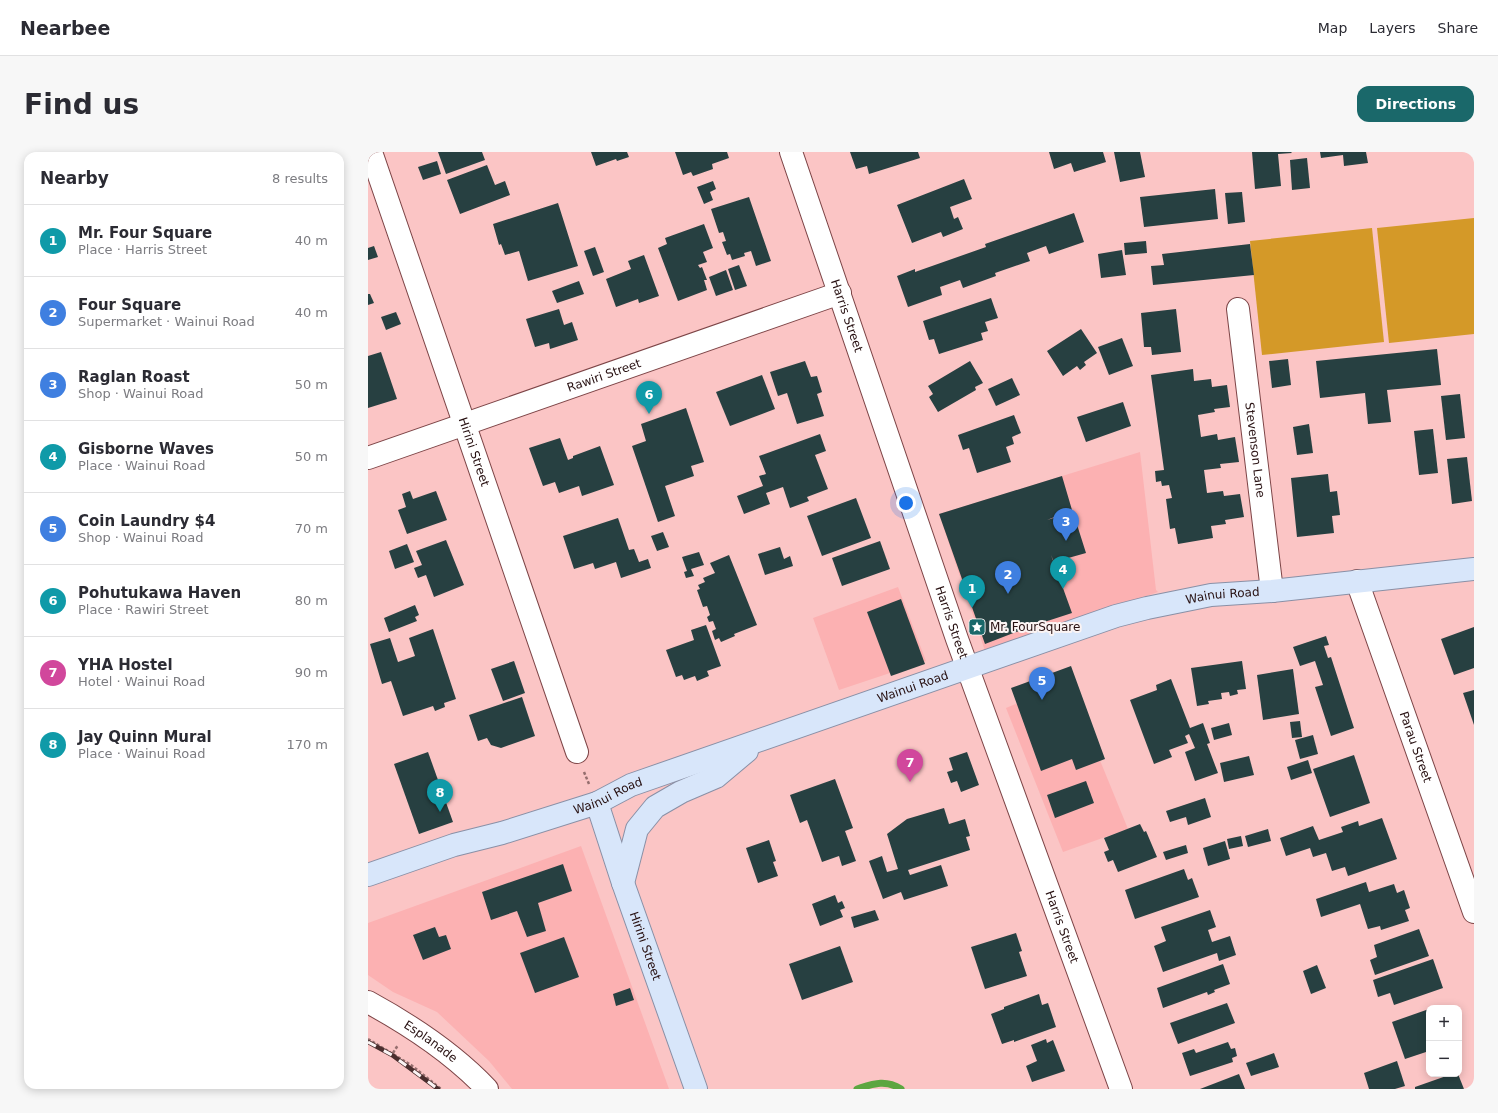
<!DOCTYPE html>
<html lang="en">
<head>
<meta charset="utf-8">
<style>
	:root { --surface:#fff; --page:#f7f7f7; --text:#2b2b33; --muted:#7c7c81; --line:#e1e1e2; --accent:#1a686a }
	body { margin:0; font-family:"DejaVu Sans",sans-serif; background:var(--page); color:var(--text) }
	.controls { position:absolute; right:12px; bottom:12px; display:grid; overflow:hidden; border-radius:8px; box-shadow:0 2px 10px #0003 }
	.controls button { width:36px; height:36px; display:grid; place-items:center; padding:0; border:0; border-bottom:1px solid var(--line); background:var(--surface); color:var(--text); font:20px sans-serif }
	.you { position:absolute; left:538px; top:351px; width:14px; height:14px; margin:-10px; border:3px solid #fff; border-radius:50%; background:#1a73e8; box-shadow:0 0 0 6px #1a73e833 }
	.badge { display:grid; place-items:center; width:26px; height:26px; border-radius:50%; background:var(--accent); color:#fff; font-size:13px; font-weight:700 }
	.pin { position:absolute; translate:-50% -33px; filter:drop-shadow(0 1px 2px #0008) }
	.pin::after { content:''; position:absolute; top:21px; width:14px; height:12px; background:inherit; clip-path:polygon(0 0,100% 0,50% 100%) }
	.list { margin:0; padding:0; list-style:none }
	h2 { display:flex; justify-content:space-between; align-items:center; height:52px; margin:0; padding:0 16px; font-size:17px }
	h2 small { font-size:13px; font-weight:400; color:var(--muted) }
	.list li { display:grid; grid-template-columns:26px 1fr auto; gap:12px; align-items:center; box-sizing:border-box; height:72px; padding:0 16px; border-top:1px solid var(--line) }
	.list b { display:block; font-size:15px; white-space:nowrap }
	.list p { margin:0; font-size:13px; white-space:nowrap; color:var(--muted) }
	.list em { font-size:13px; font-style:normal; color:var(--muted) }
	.map { position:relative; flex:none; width:1106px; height:937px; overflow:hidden; border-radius:12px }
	header { display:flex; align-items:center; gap:24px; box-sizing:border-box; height:56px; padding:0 20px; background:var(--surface); border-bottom:1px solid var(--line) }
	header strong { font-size:19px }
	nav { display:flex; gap:22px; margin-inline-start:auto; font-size:14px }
	.intro { display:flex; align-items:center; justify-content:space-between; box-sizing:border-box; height:96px; padding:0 24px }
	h1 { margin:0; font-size:28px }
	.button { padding:10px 18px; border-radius:12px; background:var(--accent); color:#fff; font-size:14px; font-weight:700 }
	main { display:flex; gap:24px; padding:0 24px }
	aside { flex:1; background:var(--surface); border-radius:12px; box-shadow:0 2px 10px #0003 }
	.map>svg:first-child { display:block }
</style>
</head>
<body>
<header>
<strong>Nearbee</strong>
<nav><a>Map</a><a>Layers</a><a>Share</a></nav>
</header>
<div class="intro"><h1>Find us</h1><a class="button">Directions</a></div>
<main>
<aside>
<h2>Nearby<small>8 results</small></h2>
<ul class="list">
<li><span class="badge" style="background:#0f9aa8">1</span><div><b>Mr. Four Square</b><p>Place · Harris Street</p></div><em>40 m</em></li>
<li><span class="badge" style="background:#3f7fe0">2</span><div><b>Four Square</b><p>Supermarket · Wainui Road</p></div><em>40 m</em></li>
<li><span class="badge" style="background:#3f7fe0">3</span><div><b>Raglan Roast</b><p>Shop · Wainui Road</p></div><em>50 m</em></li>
<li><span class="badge" style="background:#0f9aa8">4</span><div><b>Gisborne Waves</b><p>Place · Wainui Road</p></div><em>50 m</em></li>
<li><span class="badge" style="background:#3f7fe0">5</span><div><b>Coin Laundry $4</b><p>Shop · Wainui Road</p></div><em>70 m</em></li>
<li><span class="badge" style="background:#0f9aa8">6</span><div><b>Pohutukawa Haven</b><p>Place · Rawiri Street</p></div><em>80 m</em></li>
<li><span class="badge" style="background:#d1479c">7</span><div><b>YHA Hostel</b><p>Hotel · Wainui Road</p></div><em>90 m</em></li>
<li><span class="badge" style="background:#0f9aa8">8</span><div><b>Jay Quinn Mural</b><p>Place · Wainui Road</p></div><em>170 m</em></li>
</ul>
</aside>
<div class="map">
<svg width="1106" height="937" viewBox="0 0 1106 937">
	<rect width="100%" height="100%" fill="#fbc5c5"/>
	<g fill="#fcb1b2">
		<polygon points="772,300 788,438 790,440 617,499 571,362"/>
		<polygon points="530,435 558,509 471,538 445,466"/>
		<polygon points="700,530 760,677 695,700 638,556"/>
		<polygon points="213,694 301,937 144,937 121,909 69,860 25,840 0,823 0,771"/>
	</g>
	<g fill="#d49928">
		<polygon points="1106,66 1106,182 1021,191 1009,76"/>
		<polygon points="1004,76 1016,190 894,203 882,89"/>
	</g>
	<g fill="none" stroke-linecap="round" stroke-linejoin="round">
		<path stroke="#5ca640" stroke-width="7" d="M489 937C505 932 517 927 533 937"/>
	</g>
	<g fill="#274041">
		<polygon points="70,0 114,0 117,8 78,22"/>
		<polygon points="223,0 259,0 261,5 249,9 248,7 228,14"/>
		<polygon points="307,0 359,0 361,6 344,12 345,17 325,24 323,20 315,23"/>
		<polygon points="482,0 550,0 552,6 501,22 499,14 488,17"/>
		<polygon points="681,0 735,0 738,10 706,20 703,11 686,17"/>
		<polygon points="746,0 772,0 777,25 752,30"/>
		<polygon points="884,0 923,0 924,1 910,2 913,34 887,37"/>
		<polygon points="952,0 998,0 1000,11 976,14 975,3 953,6"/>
		<polygon points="939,6 942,36 924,38 922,8"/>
		<polygon points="69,9 73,22 55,28 50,15"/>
		<polygon points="119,13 127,33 137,29 142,43 92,62 79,28"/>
		<polygon points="596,27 604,47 582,55 586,67 590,65 595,77 575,85 573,80 544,91 529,53"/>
		<polygon points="345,29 348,37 342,40 345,48 336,52 329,35"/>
		<polygon points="847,37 850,67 776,75 772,45"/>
		<polygon points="874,40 877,70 860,72 857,41"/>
		<polygon points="381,45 403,109 388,114 383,99 376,101 377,104 364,108 362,102 359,103 354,90 358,89 355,80 351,81 343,57"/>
		<polygon points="190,51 210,114 160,129 151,99 137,103 133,92 131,93 125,72"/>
		<polygon points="706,61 716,90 681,102 678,94 659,101 662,109 627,121 628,124 595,136 592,128 572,135 574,143 540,155 529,124 547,117 547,120 618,95 617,92"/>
		<polygon points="336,72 345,96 335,100 339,110 330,113 332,116 334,115 339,128 336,128 339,138 310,149 290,96 299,92 297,86"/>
		<polygon points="778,89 779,101 757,103 756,91"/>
		<polygon points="882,92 886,123 785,133 783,114 796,113 794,102"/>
		<polygon points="6,94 10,105 0,108 0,96"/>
		<polygon points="227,95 236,120 225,124 216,99"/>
		<polygon points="754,98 758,123 733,126 730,102"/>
		<polygon points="276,103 291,144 271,151 270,147 248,155 238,127 263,117 260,109"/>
		<polygon points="371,113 379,134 367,138 360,117"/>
		<polygon points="358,118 365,138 348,144 341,125"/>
		<polygon points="211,129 216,142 189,151 184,139"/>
		<polygon points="0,142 2,142 6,151 0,153"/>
		<polygon points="623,146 630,166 617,170 620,179 613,181 615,188 571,202 566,187 561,188 555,169"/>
		<polygon points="191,157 196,173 204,170 210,188 182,197 181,191 167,195 158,167"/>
		<polygon points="808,157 813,200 784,203 783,195 776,195 773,161"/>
		<polygon points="28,160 33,172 18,178 13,165"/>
		<polygon points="713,177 729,201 716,210 718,213 712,218 709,214 695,224 679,199"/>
		<polygon points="754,186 765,214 741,223 730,195"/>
		<polygon points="1069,197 1073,233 1019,238 1023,270 1000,272 997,241 952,246 948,209"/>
		<polygon points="13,200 29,247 0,256 0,204"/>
		<polygon points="920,207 923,233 904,236 901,209"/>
		<polygon points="437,209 443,225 449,224 454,240 449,242 456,264 429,272 419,241 410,244 402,220"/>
		<polygon points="602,209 615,231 607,235 608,238 570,260 561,245 565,242 560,234"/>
		<polygon points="825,217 826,229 843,227 844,235 859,233 862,255 846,257 847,260 830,263 833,285 849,282 850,288 867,285 871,310 852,312 853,316 836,318 839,341 855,339 856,344 872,342 876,365 857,368 858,372 843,374 845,386 810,392 807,376 802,377 798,347 804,346 801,333 794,334 793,329 788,330 787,319 796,318 783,223"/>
		<polygon points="394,223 407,257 362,274 348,240"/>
		<polygon points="644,226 652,243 628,254 620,237"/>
		<polygon points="1092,242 1097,286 1078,288 1073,244"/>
		<polygon points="755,250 763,274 718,290 709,265"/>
		<polygon points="318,256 336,310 323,314 326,324 297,334 307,364 290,370 264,294 278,289 273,272"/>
		<polygon points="646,263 653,281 644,285 646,292 638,295 643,310 609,321 601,296 595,298 590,283"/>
		<polygon points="941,272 945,301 929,303 925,275"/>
		<polygon points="1065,277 1070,321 1051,323 1046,279"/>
		<polygon points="452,282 458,299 447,303 460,337 439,345 441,349 422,356 415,335 398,341 402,352 376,362 369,344 395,334 391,324 398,322 391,304"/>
		<polygon points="192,286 200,308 205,306 205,304 232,294 246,333 214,344 211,334 191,341 187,330 175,334 161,296"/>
		<polygon points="1099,305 1104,349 1084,352 1079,307"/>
		<polygon points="960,322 962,340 969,339 972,363 964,364 966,381 929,385 923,326"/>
		<polygon points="694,324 704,358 679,368 705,360 718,401 686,410 683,403 704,461 664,474 617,492 571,362"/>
		<polygon points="42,339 45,347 68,339 79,368 39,382 30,358 38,355 34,342"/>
		<polygon points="488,346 503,386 454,404 439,364"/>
		<polygon points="250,366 261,398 266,397 271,410 280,407 283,416 253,426 248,410 227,417 225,411 206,417 195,384"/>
		<polygon points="295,380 301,395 289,399 283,384"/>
		<polygon points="78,388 96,433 66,445 58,423 50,426 46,416 54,413 48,399"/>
		<polygon points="512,389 522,417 474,434 464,406"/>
		<polygon points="39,392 46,410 27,417 21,399"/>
		<polygon points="412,395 416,407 422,404 425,414 397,423 390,402"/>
		<polygon points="331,400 336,413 323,417 326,424 318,426 316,420 319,419 314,405"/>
		<polygon points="361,403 389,473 366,482 367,484 353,490 351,486 347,488 344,479 348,477 345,469 341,470 339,465 342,463 339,454 335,455 329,438 332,437 330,433 337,430 335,426 347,421 342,411"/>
		<polygon points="533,447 557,512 523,524 499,460"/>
		<polygon points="47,453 51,463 47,465 49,469 21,480 16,466"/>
		<polygon points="338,473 353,514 339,519 341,524 329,529 327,524 316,528 314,523 308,525 298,498 326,488 323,478"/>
		<polygon points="1106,475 1106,516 1086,523 1073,487"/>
		<polygon points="65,477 88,547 76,551 77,555 67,559 65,554 35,564 23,529 14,532 2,492 22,486 30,510 47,504 41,486"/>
		<polygon points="958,484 961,493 956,494 960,506 963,505 986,576 963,584 947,535 955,533 947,509 932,514 925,495"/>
		<polygon points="146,509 157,541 135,549 123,517"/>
		<polygon points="874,509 878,537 869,538 870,542 862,544 861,540 853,541 854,547 840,549 841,552 829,554 823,516"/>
		<polygon points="703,514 737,607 708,618 704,607 673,619 643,536"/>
		<polygon points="925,517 931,562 895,568 889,523"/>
		<polygon points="803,527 822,576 835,571 842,591 839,592 850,621 827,629 817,600 827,596 821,582 817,584 820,591 801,598 804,605 786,612 762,548 789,538 788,533"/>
		<polygon points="1106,538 1106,573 1095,541"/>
		<polygon points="154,545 167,584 133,596 123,593 119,586 110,589 101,563"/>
		<polygon points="932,569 934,585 924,586 922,570"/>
		<polygon points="861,571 864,583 846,588 843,576"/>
		<polygon points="945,583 950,602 932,607 927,588"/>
		<polygon points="60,600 85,670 51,682 26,612"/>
		<polygon points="599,600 611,633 593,640 589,629 583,631 579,620 585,618 581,606"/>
		<polygon points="986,603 1002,651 962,665 945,617"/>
		<polygon points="881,604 886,623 856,630 852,611"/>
		<polygon points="940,608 944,621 923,628 919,615"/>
		<polygon points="467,627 485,676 477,679 488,709 474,714 471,704 454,710 439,668 432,671 422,643"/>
		<polygon points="718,629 726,651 687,666 679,643"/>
		<polygon points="837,646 843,665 820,673 818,665 802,670 798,659"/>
		<polygon points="576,656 581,672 597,667 602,684 598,685 602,698 540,718 542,723 573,713 580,734 536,748 533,740 515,747 501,709 514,704 519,720 530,717 519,682 539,667"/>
		<polygon points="1014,666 1029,707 980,724 977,715 964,719 958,701 945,705 942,696 918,704 912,686 945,674 951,688 975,680 973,675 990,669 991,674"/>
		<polygon points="772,672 776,680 778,679 789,705 750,720 745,708 740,710 736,700 741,698 736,686"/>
		<polygon points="900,677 903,689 880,695 877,684"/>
		<polygon points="873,684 875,694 861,697 859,687"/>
		<polygon points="401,688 408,709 405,710 410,724 390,731 378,696"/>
		<polygon points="857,689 862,707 840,714 835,696"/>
		<polygon points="818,693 820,701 798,708 795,700"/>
		<polygon points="195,712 204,739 170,751 178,779 159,785 149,759 123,768 114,740"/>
		<polygon points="816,717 820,728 824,726 831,745 767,767 757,738"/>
		<polygon points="998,730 1001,740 1026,732 1029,741 1036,738 1042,756 1037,758 1041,769 1013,778 1012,774 1000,777 992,752 953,765 948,747"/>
		<polygon points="467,743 470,751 474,749 477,756 472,758 475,765 452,774 444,752"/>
		<polygon points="507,758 511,768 486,776 483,765"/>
		<polygon points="842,758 848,775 840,778 844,790 862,784 868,803 851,809 849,801 795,820 786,794 798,789 793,775"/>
		<polygon points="67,775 71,785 78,783 83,797 55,808 45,783"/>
		<polygon points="1051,777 1061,804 1007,823 1002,808 1009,805 1006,793"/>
		<polygon points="648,781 654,799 651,800 659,824 617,837 603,795"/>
		<polygon points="196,785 211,825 167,841 152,801"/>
		<polygon points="472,794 485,830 434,848 421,812"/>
		<polygon points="1065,807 1075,836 1026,853 1022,841 1010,845 1005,828"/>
		<polygon points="855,812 862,832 846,838 847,840 840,843 839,840 795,856 789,836"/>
		<polygon points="949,813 958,836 943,842 935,819"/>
		<polygon points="262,836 266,848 248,854 245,842"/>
		<polygon points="671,842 674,853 680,851 688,875 646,890 646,888 634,892 623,862 636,857 636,855"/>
		<polygon points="859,851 867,871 810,892 802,871"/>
		<polygon points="1061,857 1061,899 1037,907 1024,870"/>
		<polygon points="678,887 679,891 685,888 697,919 664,930 658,914 669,909 663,893"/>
		<polygon points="860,890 863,897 867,896 869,904 864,906 865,910 822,924 814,901 826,897 828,901"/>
		<polygon points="906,901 911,915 883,924 878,911"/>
		<polygon points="1029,909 1037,934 1027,937 1001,937 996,921"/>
		<polygon points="871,922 877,937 832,937"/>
		<polygon points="1084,922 1090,922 1096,937 1047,937 1047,935"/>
	</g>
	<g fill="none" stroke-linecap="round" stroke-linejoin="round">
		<g stroke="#7d4547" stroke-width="24">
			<g id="minor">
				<path id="s1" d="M3 0 209 600"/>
				<path id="s2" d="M423 0 589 487 753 937"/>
				<path id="s3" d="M870 157 904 439"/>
				<path id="s4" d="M0 306 472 141"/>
				<path id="s5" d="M989 429 1106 760"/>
				<path id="s6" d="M0 850C44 874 85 901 119 937"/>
			</g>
		</g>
		<g stroke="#8990a6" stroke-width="24">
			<g id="major">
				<path id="s7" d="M229 651 255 731 328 937"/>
				<path id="s8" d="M0 723 86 693 134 681 229 651 263 633 748 464 779 456 843 443 904 439 1106 417"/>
				<polyline points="255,731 269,677 287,655 313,640 348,625 379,599"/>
			</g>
		</g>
		<g stroke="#956e6e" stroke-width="2.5" stroke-dasharray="3 2" stroke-linecap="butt">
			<polyline points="216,620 221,632"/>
			<polyline points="0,887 43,913 73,937"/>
			<polyline points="25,901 30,893"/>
		</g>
		<use href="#minor" stroke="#fff" stroke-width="22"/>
		<use href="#major" stroke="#d8e6fa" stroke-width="22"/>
		<g stroke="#4a2e2e" stroke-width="4.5">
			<polyline id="rail" points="0,890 24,903 70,937"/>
		</g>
		<use href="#rail" stroke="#fbf4f4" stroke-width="3" stroke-dasharray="9" stroke-linecap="butt"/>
	</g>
	<defs>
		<g id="sight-square" transform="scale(0.9)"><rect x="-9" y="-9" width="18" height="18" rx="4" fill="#1a686a" stroke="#fbf4f4"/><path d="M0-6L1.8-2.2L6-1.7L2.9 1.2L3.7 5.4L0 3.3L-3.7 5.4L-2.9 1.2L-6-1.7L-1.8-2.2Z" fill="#fff"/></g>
	</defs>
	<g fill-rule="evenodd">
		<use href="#sight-square" x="609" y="475"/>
	</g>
	<g text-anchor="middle" stroke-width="4" stroke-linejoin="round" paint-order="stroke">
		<g font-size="12" fill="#271011" stroke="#fbf4f4">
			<text dy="4" stroke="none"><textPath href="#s2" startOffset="173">Harris Street</textPath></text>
			<text dy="4" stroke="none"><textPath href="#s4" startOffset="250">Rawiri Street</textPath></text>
			<text dy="4" stroke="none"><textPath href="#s3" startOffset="142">Stevenson Lane</textPath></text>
			<text dy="4" stroke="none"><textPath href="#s1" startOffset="317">Hirini Street</textPath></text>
			<text dy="4" stroke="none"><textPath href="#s8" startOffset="901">Wainui Road</textPath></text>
			<text dy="4" stroke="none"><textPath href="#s2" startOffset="497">Harris Street</textPath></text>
			<text dy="4" stroke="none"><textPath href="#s8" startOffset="577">Wainui Road</textPath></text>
			<text dy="4" stroke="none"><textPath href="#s5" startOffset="176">Parau Street</textPath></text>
			<text dy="4" stroke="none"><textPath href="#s8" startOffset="253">Wainui Road</textPath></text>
			<text dy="4" stroke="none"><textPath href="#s2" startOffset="821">Harris Street</textPath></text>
			<text dy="4" stroke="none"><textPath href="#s7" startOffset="151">Hirini Street</textPath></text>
			<text dy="4" stroke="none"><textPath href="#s6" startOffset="74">Esplanade</textPath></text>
		</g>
		<g font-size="12" fill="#271011" stroke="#fbf4f4" text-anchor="start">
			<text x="622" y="479">Mr. FourSquare</text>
		</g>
	</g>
</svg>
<div class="controls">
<button>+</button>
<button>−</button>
</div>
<div class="you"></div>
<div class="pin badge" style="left:604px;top:456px;background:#0f9aa8">1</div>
<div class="pin badge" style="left:640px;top:442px;background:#3f7fe0">2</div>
<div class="pin badge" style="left:698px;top:389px;background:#3f7fe0">3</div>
<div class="pin badge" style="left:695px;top:437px;background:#0f9aa8">4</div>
<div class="pin badge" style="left:674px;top:548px;background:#3f7fe0">5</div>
<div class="pin badge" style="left:281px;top:262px;background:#0f9aa8">6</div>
<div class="pin badge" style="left:542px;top:630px;background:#d1479c">7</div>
<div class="pin badge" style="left:72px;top:660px;background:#0f9aa8">8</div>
</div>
</main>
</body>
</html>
